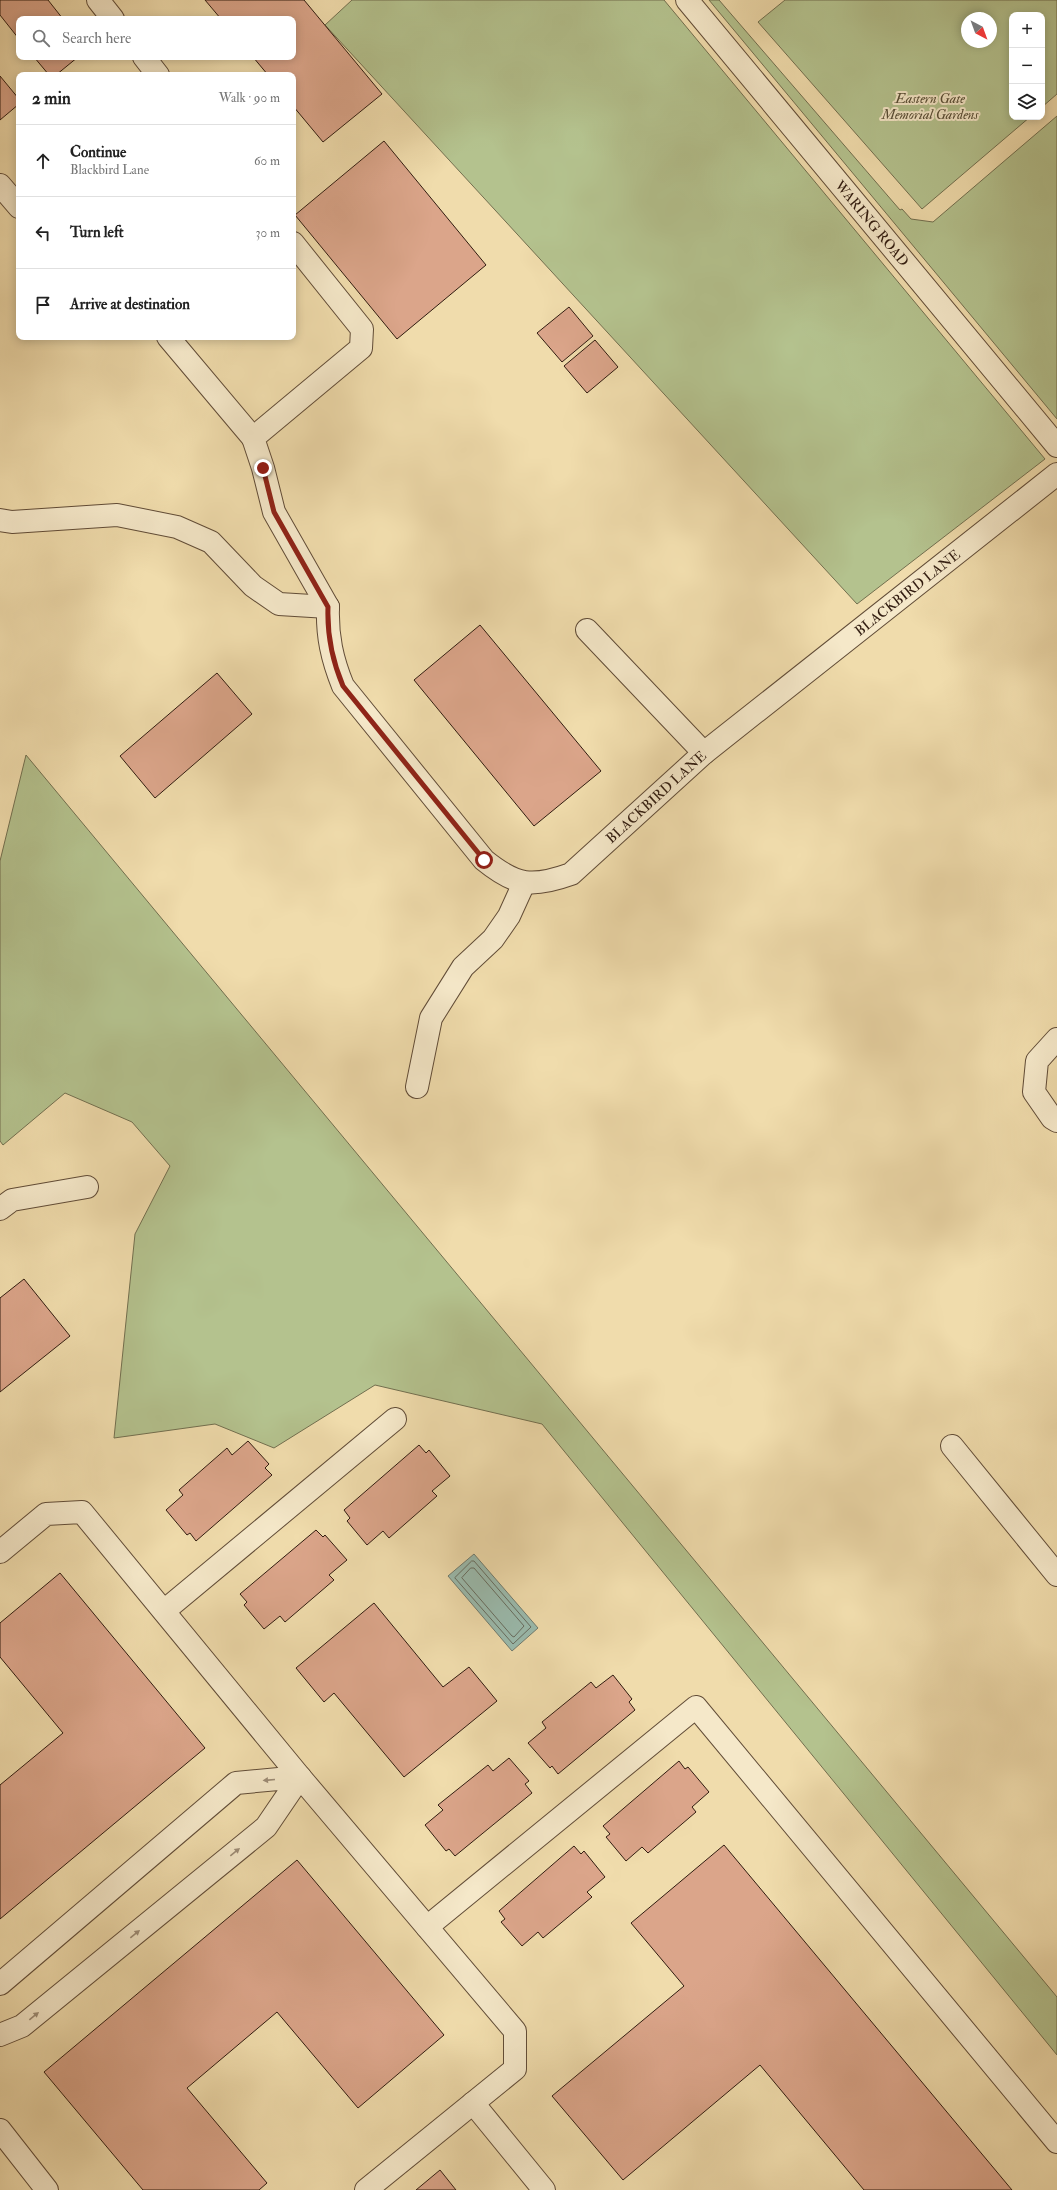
<!DOCTYPE html>
<html lang="en">
<head>
<meta charset="utf-8">
<style>
	:root { --surface:#fff; --page:#f6f6f6; --text:#222; --muted:#767676; --line:#e0e0e0 }
	body { margin:0; font-family:"IM FELL Double Pica",serif; background:var(--page); color:var(--text) }
	.controls { position:absolute; right:12px; top:12px; display:grid; overflow:hidden; border-radius:8px; box-shadow:0 2px 10px #0003 }
	.controls button { width:36px; height:36px; display:grid; place-items:center; padding:0; border:0; border-bottom:1px solid var(--line); background:var(--surface); color:var(--text); font:20px sans-serif }
	.compass { position:absolute; left:961px; top:12px; width:36px; height:36px; border-radius:50%; background:var(--surface); box-shadow:0 2px 10px #0003; rotate:139deg }
	.stop { position:absolute; width:12px; height:12px; margin:-9px; border:3px solid #8f2418; border-radius:50%; background:#fff }
	.stop.end { background:#8f2418; border-color:#fff; box-shadow:0 1px 4px #0008 }
	.list { margin:0; padding:0; list-style:none }
	h2 { display:flex; justify-content:space-between; align-items:center; height:52px; margin:0; padding:0 16px; font-size:17px }
	h2 small { font-size:13px; font-weight:400; color:var(--muted) }
	.list li { display:grid; grid-template-columns:26px 1fr auto; gap:12px; align-items:center; box-sizing:border-box; height:72px; padding:0 16px; border-top:1px solid var(--line) }
	.list b { display:block; font-size:15px; white-space:nowrap }
	.list p { margin:0; font-size:13px; white-space:nowrap; color:var(--muted) }
	.list em { font-size:13px; font-style:normal; color:var(--muted) }
	.icon { flex:none; width:22px; height:22px; fill:none; stroke:currentColor; stroke-width:2; stroke-linecap:round; stroke-linejoin:round }
	.map { position:relative; flex:none; width:1057px; height:2190px; overflow:hidden }
	.search { position:absolute; background:var(--surface); box-shadow:0 2px 10px #0003; left:16px; top:16px; width:280px; height:44px; display:flex; align-items:center; gap:10px; box-sizing:border-box; padding:0 14px; border-radius:8px; color:var(--muted); font-size:15px }
	.panel { position:absolute; background:var(--surface); box-shadow:0 2px 10px #0003; left:16px; top:72px; width:280px; height:268px; border-radius:8px }
	.map>svg:first-child { display:block }
</style>
</head>
<body>
<div class="map">
<svg width="1057" height="2190" viewBox="0 0 1057 2190">
	<rect width="100%" height="100%" fill="#f0dcac"/>
	<filter id="stains"><feTurbulence type="fractalNoise" baseFrequency=".005" numOctaves="4"/><feColorMatrix values="0 0 0 0 .2 0 0 0 0 .09 0 0 0 0 .02 0 0 0 .5 -.17"/></filter>
	<radialGradient id="worn" r=".72"><stop offset=".6" stop-color="#630" stop-opacity="0"/><stop offset="1" stop-color="#630" stop-opacity=".3"/></radialGradient>
	<g fill="#b4c28e" stroke="#726f4f" fill-rule="evenodd">
		<polygon points="352,0 664,0 1045,459 857,604 325,25"/>
		<polygon points="709,0 719,0 900,210 902,209 911,219 933,222 1057,116 1057,419"/>
		<path d="M785 0H1057V94L1042 107V15H1012V117H1030L922 209 758 22ZM967 18H991V42H967Z"/>
		<polygon points="26,755 1057,1997 1057,2055 542,1424 375,1385 274,1448 215,1424 114,1438 135,1234 170,1166 132,1122 65,1093 3,1145 0,1141 0,861"/>
	</g>
	<polygon fill="#9abbae" stroke="#707b6f" points="474,1554 538,1628 512,1651 448,1576"/>
	<g fill="none" stroke-linecap="round" stroke-linejoin="round">
		<g stroke="#666c5f" stroke-width="1">
			<polygon points="472,1561 474,1561 531,1627 513,1644 455,1578"/>
			<polygon points="471,1568 474,1568 524,1626 514,1637 512,1636 462,1578"/>
		</g>
	</g>
	<g fill="#dba58a" stroke="#311c10">
		<polygon points="0,0 48,0 63,19 19,19 19,39 0,15"/>
		<polygon points="205,0 304,0 382,94 323,142 293,106 293,75 268,75 253,57 293,57 293,19 221,19"/>
		<polygon points="34,57 78,57 56,75 49,75"/>
		<polygon points="0,76 19,99 19,104 0,120"/>
		<polygon points="384,141 486,265 397,339 295,215"/>
		<polygon points="569,307 593,336 562,362 537,333"/>
		<polygon points="595,340 618,367 587,393 564,366"/>
		<polygon points="480,625 601,771 534,826 414,680"/>
		<polygon points="217,673 252,714 155,798 120,756"/>
		<polygon points="24,1279 70,1336 0,1392 0,1298"/>
		<polygon points="248,1441 269,1464 265,1468 272,1475 196,1541 190,1533 187,1535 166,1510 183,1495 179,1490 227,1448 232,1455"/>
		<polygon points="419,1445 426,1453 429,1450 450,1476 432,1491 437,1496 389,1538 383,1531 367,1545 347,1521 350,1518 344,1510"/>
		<polygon points="316,1530 323,1537 325,1535 347,1560 329,1575 334,1580 285,1622 280,1616 264,1629 244,1605 247,1602 240,1594"/>
		<polygon points="60,1573 205,1748 0,1919 0,1785 63,1733 0,1657 0,1623"/>
		<polygon points="374,1603 443,1687 469,1667 497,1701 404,1777 334,1693 324,1702 296,1668"/>
		<polygon points="613,1675 632,1699 629,1702 635,1710 558,1774 552,1766 550,1768 528,1743 546,1728 542,1722 591,1682 596,1688"/>
		<polygon points="509,1758 529,1781 525,1784 532,1793 455,1856 449,1849 446,1851 425,1825 443,1810 438,1805 488,1765 493,1771"/>
		<polygon points="679,1761 685,1769 688,1767 709,1792 692,1807 696,1812 648,1853 642,1847 626,1861 606,1837 610,1834 603,1826"/>
		<polygon points="724,1845 1012,2190 864,2190 760,2065 623,2180 552,2096 684,1986 631,1923"/>
		<polygon points="574,1846 581,1854 584,1851 605,1877 587,1892 592,1897 543,1938 538,1932 522,1946 501,1922 505,1919 499,1911"/>
		<polygon points="297,1860 444,2035 358,2108 277,2012 187,2088 267,2183 259,2190 143,2190 44,2072"/>
		<polygon points="440,2170 456,2190 416,2190"/>
	</g>
	<g fill="none" stroke-linecap="round" stroke-linejoin="round">
		<g stroke="#614c37" stroke-width="24">
			<g id="minor">
				<polyline points="98,0 113,19"/>
				<path id="s1" d="M687 0 1057 446"/>
				<polyline points="144,57 158,75"/>
				<polyline points="0,185 19,207"/>
				<polyline points="293,243 362,329 361,348 253,438 263,468 274,512 328,607"/>
				<polyline points="168,337 253,438"/>
				<polyline points="0,520 12,522 117,515 177,527 211,542 253,586 279,604 328,607"/>
				<path id="s2" d="M328 607C327 636 332 659 343 686L484 860C516 886 532 888 571 874L704 753 1057 474"/>
				<polyline points="587,630 704,753"/>
				<polyline points="1057,1039 1037,1061 1034,1092 1052,1118 1057,1121"/>
				<polyline points="417,1087 431,1018 463,967 493,939 509,916 524,883"/>
				<polyline points="0,1209 12,1200 87,1187"/>
				<polyline points="952,1446 1057,1575"/>
				<polyline points="0,1552 46,1514 82,1512 300,1777 515,2031 515,2069 366,2190"/>
				<polyline points="164,1611 395,1419"/>
				<polyline points="427,1927 696,1707 1057,2142"/>
				<polyline points="0,1984 236,1783 300,1777 266,1827 22,2026 0,2035"/>
				<polyline points="473,2103 544,2190"/>
				<polyline points="0,2130 47,2190"/>
			</g>
		</g>
		<use href="#minor" stroke="#f5e8c9" stroke-width="22"/>
	</g>
	<defs><path id="oneway-solid" d="M-6-.8H1V-3.2L6.5 0L1 3.2V.8H-6Z"/></defs>
	<g fill="#9d8c76">
		<use href="#oneway-solid" transform="translate(269 1780) rotate(175)"/>
		<use href="#oneway-solid" transform="translate(235 1852) rotate(-39)"/>
		<use href="#oneway-solid" transform="translate(135 1934) rotate(-39)"/>
		<use href="#oneway-solid" transform="translate(34 2016) rotate(-39)"/>
	</g>
	<g fill="none" stroke-linecap="round" stroke-linejoin="round">
		<path stroke="#8f2418" stroke-width="5" d="M263 468 274 512 328 607C327 635 332 660 343 686L484 860"/>
	</g>
	<g text-anchor="middle" stroke-width="4" stroke-linejoin="round" paint-order="stroke">
		<g font-size="14" font-style="italic" fill="#584e36" stroke="#f5e8c9">
			<text x="930" y="103">Eastern Gate<tspan x="930" dy="16">Memorial Gardens</tspan></text>
		</g>
		<g font-size="14" fill="#311c10" stroke="#f5e8c9">
			<text dy="5" stroke="none"><textPath href="#s1" startOffset="290">WARING ROAD</textPath></text>
			<text dy="5" stroke="none"><textPath href="#s2" startOffset="838">BLACKBIRD LANE</textPath></text>
			<text dy="5" stroke="none"><textPath href="#s2" startOffset="514">BLACKBIRD LANE</textPath></text>
		</g>
	</g>
	<rect width="100%" height="100%" filter="url(#stains)"/>
	<rect width="100%" height="100%" fill="url(#worn)"/>
</svg>
<div class="controls">
<button>+</button>
<button>−</button>
<button><svg class="icon" aria-label="layers" viewBox="0 0 24 24"><path d="M12 4l9 5-9 5-9-5zM3 14l9 5 9-5"/></svg></button>
</div>
<svg class="compass" viewBox="-18 -18 36 36"><path d="M0-13l5 13h-10z" fill="#e53935"/><path d="M0 13l5-13h-10z" fill="#767676"/></svg>
<div class="stop" style="left:484px;top:860px"></div>
<div class="stop end" style="left:263px;top:468px"></div>
<div class="search"><svg class="icon" aria-label="search" viewBox="0 0 24 24"><circle cx="10" cy="10" r="6"/><path d="M15 15l6 6"/></svg>Search here</div>
<section class="panel">
<h2>2 min<small>Walk · 90 m</small></h2>
<ul class="list">
<li><svg class="icon" aria-label="ahead" viewBox="0 0 24 24"><path d="M12 20V5M6 11l6-6 6 6"/></svg><div><b>Continue</b><p>Blackbird Lane</p></div><em>60 m</em></li>
<li><svg class="icon" aria-label="left" viewBox="0 0 24 24"><path d="M17 20v-9H6M10 6l-5 5 5 5"/></svg><div><b>Turn left</b></div><em>30 m</em></li>
<li><svg class="icon" aria-label="arrive" viewBox="0 0 24 24"><path d="M6 21V4h12l-3 4 3 4H6"/></svg><div><b>Arrive at destination</b></div></li>
</ul>
</section>
</div>
</body>
</html>
